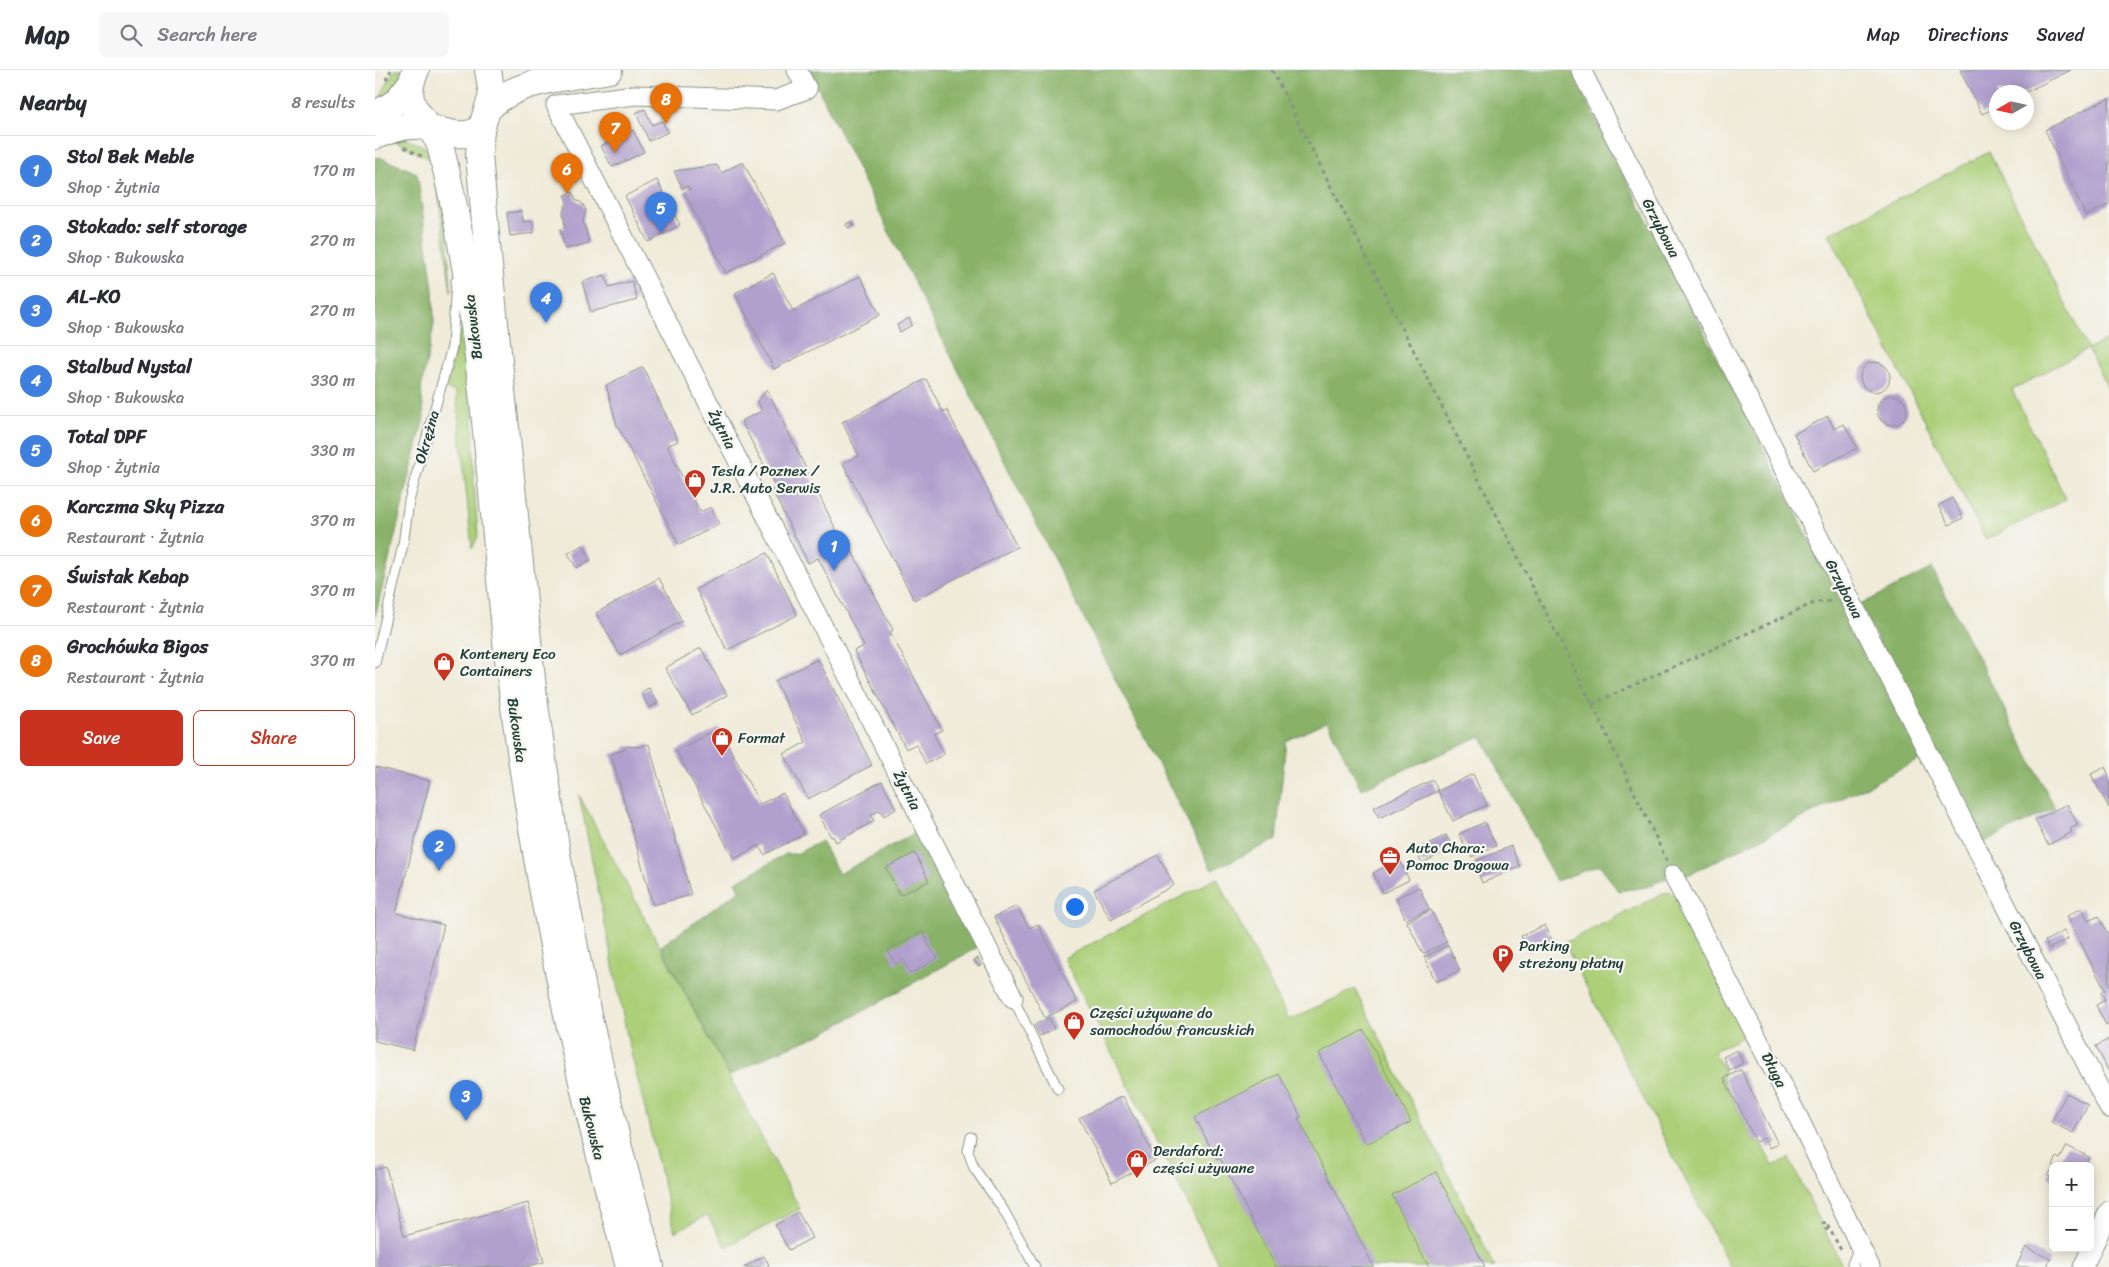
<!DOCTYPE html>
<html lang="en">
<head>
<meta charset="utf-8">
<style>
	:root { --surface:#fff; --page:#f7f7f7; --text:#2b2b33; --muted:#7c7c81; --line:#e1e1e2; --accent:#c8321e }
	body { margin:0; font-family:Sriracha,sans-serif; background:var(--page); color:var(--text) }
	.controls { position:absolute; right:15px; bottom:15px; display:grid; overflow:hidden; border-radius:8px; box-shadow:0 2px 12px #0003 }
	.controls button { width:45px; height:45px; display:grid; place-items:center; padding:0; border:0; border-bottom:1px solid var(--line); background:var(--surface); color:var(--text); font:25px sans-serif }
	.compass { position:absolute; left:1614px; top:15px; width:45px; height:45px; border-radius:50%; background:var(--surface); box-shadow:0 2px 12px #0003; rotate:261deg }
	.you { position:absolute; left:699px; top:836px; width:18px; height:18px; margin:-12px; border:4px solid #fff; border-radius:50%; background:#1a73e8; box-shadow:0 0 0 8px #1a73e833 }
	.badge { display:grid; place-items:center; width:32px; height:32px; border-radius:50%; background:var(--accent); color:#fff; font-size:16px; font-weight:700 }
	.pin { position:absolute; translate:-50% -41px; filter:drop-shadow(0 1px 2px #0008) }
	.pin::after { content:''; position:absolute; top:26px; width:18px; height:15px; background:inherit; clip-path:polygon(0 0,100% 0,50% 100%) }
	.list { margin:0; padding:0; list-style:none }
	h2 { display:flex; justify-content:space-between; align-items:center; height:65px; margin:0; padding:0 20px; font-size:21px }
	h2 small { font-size:16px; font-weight:400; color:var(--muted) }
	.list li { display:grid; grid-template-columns:32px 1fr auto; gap:15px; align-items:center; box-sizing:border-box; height:70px; padding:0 20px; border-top:1px solid var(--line) }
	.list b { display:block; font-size:19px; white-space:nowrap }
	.list p { margin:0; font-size:16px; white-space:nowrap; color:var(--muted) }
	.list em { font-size:16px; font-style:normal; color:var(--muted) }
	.actions { display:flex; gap:10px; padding:15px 20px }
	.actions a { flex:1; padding:11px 0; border:1px solid var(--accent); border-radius:8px; text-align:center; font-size:18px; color:var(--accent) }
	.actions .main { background:var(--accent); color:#fff }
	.icon { flex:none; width:28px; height:28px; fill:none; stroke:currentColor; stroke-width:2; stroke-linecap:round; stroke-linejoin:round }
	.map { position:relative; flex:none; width:1734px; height:1197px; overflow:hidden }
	header { display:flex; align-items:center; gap:30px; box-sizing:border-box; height:70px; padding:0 25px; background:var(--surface); border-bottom:1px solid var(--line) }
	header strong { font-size:24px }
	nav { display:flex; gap:28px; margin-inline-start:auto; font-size:18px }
	.search { width:350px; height:45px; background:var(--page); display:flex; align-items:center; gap:12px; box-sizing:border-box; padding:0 18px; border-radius:8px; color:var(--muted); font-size:19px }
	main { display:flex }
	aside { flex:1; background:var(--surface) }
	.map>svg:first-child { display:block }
</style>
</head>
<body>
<header>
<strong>Map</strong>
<div class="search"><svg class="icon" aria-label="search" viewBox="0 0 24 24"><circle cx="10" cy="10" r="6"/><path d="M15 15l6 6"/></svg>Search here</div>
<nav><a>Map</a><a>Directions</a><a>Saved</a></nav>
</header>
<main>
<aside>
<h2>Nearby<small>8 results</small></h2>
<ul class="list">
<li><span class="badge" style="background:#3f7fe0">1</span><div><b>Stol Bek Meble</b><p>Shop · Żytnia</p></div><em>170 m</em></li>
<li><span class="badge" style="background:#3f7fe0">2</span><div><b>Stokado: self storage</b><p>Shop · Bukowska</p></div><em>270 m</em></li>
<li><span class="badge" style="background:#3f7fe0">3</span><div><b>AL-KO</b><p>Shop · Bukowska</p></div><em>270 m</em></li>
<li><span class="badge" style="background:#3f7fe0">4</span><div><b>Stalbud Nystal</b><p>Shop · Bukowska</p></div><em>330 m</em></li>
<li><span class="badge" style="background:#3f7fe0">5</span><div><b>Total DPF</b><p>Shop · Żytnia</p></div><em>330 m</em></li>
<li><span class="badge" style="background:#e8710a">6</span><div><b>Karczma Sky Pizza</b><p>Restaurant · Żytnia</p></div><em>370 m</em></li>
<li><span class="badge" style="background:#e8710a">7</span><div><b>Świstak Kebap</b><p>Restaurant · Żytnia</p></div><em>370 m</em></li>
<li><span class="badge" style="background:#e8710a">8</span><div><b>Grochówka Bigos</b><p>Restaurant · Żytnia</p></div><em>370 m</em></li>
</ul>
<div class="actions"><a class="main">Save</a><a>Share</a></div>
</aside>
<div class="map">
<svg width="1734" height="1197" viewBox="0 0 1734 1197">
	<rect width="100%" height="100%" fill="#f6f6f2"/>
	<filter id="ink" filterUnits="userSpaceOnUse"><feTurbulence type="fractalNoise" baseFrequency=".02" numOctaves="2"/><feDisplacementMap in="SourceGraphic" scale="10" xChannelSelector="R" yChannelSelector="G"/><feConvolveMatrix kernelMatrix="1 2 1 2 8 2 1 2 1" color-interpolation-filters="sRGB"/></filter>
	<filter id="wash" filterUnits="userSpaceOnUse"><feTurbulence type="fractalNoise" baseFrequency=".0096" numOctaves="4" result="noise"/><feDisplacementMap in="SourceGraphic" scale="20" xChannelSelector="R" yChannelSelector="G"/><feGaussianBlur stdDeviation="1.12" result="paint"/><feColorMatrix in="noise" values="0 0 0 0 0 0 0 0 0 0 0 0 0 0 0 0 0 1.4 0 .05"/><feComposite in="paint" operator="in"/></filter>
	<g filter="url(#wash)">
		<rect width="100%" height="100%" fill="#f0ebd9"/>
		<g fill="#accf78" stroke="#668656">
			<polygon points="19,0 27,0 22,17 1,36"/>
			<polygon points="28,68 49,76 60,92 18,70"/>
			<polygon points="1614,82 1713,279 1734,269 1734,321 1713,279 1637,320 1691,429 1611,470 1454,164"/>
			<polygon points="61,105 72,158 76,221 74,206"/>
			<polygon points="85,261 89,261 98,351 99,415 103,466 97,479 81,322 71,319"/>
			<polygon points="204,725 425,1139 351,1177 332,1145 300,1162 253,970"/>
			<polygon points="842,808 914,950 980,919 1120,1197 845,1197 689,888"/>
			<polygon points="1292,822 1299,824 1371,965 1339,981 1349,1001 1347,1008 1379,1071 1387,1075 1398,1096 1414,1088 1468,1197 1355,1197 1189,873"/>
		</g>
		<g fill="#89b268" stroke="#54784e">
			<polygon points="434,0 1196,0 1546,689 1313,805 1298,805 1272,817 1243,821 1225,795 1181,811 1106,666 986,719 952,652 911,671 901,770 837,800 551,237"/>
			<polygon points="4,87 42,103 58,218 59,255 46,319 49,348 0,547 0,88"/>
			<polygon points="1557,498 1680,738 1607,773 1485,535"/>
			<polygon points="544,761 553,783 557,785 605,876 445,965 399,983 354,1006 286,876 365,820 361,812 411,784 421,784 446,771 464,804"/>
		</g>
		<g id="blocks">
			<g fill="#b1a0cd">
				<polygon points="1585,0 1696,0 1651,22 1622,22 1622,37 1607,44"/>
				<polygon points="1734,28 1734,134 1711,146 1670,60"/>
				<polygon points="270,39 277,55 287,51 293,62 274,71 261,43"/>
				<polygon points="258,60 269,82 237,97 226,76"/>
				<polygon points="368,92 410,173 351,203 309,122 315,119 313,116 308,119 299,101 342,95 346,103"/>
				<polygon points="282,110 305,155 273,172 250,126"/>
				<polygon points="198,122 201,130 207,133 211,140 208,150 214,173 190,179 185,159 190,157 188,142 192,133 190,125"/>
				<polygon points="147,141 148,152 158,151 159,163 135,166 132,143"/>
				<polygon points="477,151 479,156 473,158 471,154"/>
				<polygon points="398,203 418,241 485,206 505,245 399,299 360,223"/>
				<polygon points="230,205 234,217 257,211 262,230 216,242 207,212"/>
				<polygon points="534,248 537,255 525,262 522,255"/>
				<circle cx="1500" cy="307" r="15"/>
				<polygon points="268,297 303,371 292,376 325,442 336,437 344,454 304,475 242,355 231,315"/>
				<polygon points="551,309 568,342 572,340 642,477 539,530 468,393 484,386 467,352"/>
				<polygon points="392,319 469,476 473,474 518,560 515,562 567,660 559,664 569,684 551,694 541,674 531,679 479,581 489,576 443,488 433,493 397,420 401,418 366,351 387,341 383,331"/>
				<circle cx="1517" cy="340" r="15"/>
				<polygon points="1453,346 1459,359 1469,354 1482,378 1438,401 1419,364"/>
				<polygon points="1577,428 1588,448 1574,455 1563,436"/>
				<polygon points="208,475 216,490 201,498 193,483"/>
				<polygon points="392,483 422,545 352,580 321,519"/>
				<polygon points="284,508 307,551 245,585 221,543"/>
				<polygon points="326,578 352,625 317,645 290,598"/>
				<polygon points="443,589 497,695 433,729 409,684 431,672 400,611"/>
				<polygon points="274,618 283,633 274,638 266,622"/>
				<polygon points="344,658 385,734 408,723 429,764 389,785 384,775 359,789 301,681"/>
				<polygon points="274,674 316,825 278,835 236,684 249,680 252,676 263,677"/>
				<polygon points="1,697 55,711 21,843 69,855 38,980 0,971"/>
				<polygon points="1730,697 1734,706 1734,738 1716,704"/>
				<polygon points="1098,704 1112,735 1078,751 1063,721"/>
				<polygon points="1058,710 1063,721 1004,748 999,737"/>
				<polygon points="507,711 521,739 509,746 505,740 496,745 499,751 461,772 458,766 456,767 444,745"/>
				<polygon points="1692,734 1703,755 1695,759 1697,762 1673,775 1660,750"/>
				<polygon points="1110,752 1121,776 1096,787 1084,764"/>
				<polygon points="1071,765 1078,778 1047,793 1040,781"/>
				<polygon points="1136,776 1145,797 1107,813 1099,792"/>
				<polygon points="540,783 554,811 525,825 511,798"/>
				<polygon points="783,785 799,815 736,850 719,820"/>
				<polygon points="1024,789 1034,810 1008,823 998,803"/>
				<polygon points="1044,817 1054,839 1031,850 1021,828"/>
				<polygon points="642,836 654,858 663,854 702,932 670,948 619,847"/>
				<polygon points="1707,838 1713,851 1724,846 1734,866 1734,953 1731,955 1721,935 1730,930 1726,922 1730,920 1692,846"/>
				<polygon points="1056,840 1072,872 1048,884 1032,852"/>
				<polygon points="1170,855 1177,870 1153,882 1146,866"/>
				<polygon points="548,861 553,871 551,872 563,888 535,904 528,890 520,894 513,880"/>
				<polygon points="1689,861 1693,869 1674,879 1670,871"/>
				<polygon points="1073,875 1085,900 1061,912 1049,887"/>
				<polygon points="603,888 606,895 603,896 599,890"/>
				<polygon points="674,948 679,959 665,966 659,955"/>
				<polygon points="989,960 1036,1052 991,1074 944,983"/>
				<polygon points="1734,969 1734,1002 1721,976"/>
				<polygon points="1362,980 1368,993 1354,1000 1348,987"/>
				<polygon points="1366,1000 1403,1074 1394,1078 1389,1068 1381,1072 1349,1008"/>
				<polygon points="904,1004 926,1047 923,1048 999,1197 901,1197 845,1088 842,1090 820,1047"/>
				<polygon points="1692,1023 1713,1035 1698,1063 1676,1052"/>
				<polygon points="748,1026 781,1090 737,1113 704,1048"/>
				<polygon points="1692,1076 1714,1087 1710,1096 1678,1096 1682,1087 1685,1089"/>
				<polygon points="11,1097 29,1166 153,1133 169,1192 150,1197 0,1197 0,1100"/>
				<polygon points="1678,1097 1678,1109 1673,1106"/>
				<polygon points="1061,1102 1110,1197 1054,1197 1048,1186 1017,1125"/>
				<polygon points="423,1142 437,1168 414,1180 400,1155"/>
				<polygon points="1651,1177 1675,1189 1672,1197 1641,1197"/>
				<polygon points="389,1186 394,1195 391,1197 369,1197"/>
			</g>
		</g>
	</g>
	<g filter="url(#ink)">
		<use href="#blocks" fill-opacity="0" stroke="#889486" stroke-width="1"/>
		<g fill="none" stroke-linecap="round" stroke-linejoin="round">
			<g stroke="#889486" stroke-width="11">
				<g id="lane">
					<polyline points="0,593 28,475 34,431 77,277 81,211"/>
					<polyline points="638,928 683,1019"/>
					<polyline points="596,1067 593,1081 599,1098 628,1139 660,1197"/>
					<polyline points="1479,1197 1477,1194 1484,1177"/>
				</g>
			</g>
			<g stroke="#889486" stroke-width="21">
				<g id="street">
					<polyline points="422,0 432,19 401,30 260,25 181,35 638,928"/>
					<polyline points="1206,0 1734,1038"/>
					<polyline points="1298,805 1424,1049 1495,1197"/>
					<polyline points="1708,1197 1734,1141"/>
				</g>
			</g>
			<g stroke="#889486" stroke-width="28">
				<g id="secondary">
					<path d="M41 0C23 40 52 45 65 75 107 240 114 412 132 580 156 789 198 995 254 1197"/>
					<polyline points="113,0 117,25 106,59 104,85 113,186 159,628 182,784 212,940 244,1078 276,1197"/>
					<path d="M113 39C142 8 194 8 234 0"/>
					<polyline points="0,45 21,32 36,13"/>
					<path d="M0 66C13 61 28 55 42 56 64 57 84 72 106 59"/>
				</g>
			</g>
			<g stroke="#889486" stroke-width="3" stroke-dasharray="4 4" stroke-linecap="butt">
				<polyline points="897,0 1217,634 1292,791"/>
				<polyline points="11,10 16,0"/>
				<polyline points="29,77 48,87"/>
				<polyline points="1217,634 1441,532 1459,531"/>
				<polyline points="1447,1154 1451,1152 1467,1182"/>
				<polyline points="1450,1160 1455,1158"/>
			</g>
			<use href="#lane" stroke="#fff" stroke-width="9"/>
			<use href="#street" stroke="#fff" stroke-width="19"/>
			<use href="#secondary" stroke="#fff" stroke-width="26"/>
		</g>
	</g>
	<defs>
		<g id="shop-pin" transform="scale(1.125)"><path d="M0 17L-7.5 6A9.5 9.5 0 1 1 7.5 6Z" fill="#c8321e" stroke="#f6f6f2"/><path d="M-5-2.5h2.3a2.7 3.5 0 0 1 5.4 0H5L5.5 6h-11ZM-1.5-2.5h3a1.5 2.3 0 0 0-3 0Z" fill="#fff"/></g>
		<g id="office-pin" transform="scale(1.125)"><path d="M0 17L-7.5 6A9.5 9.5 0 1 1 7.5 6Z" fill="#c8321e" stroke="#f6f6f2"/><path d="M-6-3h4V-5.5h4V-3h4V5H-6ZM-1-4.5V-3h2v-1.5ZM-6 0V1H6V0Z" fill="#fff"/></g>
		<g id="parking-pin" transform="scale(1.125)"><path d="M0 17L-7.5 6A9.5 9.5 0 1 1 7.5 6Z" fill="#c8321e" stroke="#f6f6f2"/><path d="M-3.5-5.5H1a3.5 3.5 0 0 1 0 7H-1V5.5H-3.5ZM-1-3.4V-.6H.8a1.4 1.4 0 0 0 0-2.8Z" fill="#fff"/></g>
	</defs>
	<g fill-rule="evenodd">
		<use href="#shop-pin" x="320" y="410"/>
		<use href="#shop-pin" x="69" y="593"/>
		<use href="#shop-pin" x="347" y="668"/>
		<use href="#office-pin" x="1015" y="787"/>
		<use href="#parking-pin" x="1128" y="885"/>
		<use href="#shop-pin" x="699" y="952"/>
		<use href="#shop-pin" x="762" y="1090"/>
	</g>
	<g text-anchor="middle" stroke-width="4.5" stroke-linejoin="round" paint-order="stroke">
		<g font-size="15" fill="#1f3d34" stroke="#f6f6f2">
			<text transform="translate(1286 158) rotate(63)" y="5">Grzybowa</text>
			<text transform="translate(98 257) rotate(-97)" y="5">Bukowska</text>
			<text transform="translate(347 359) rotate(63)" y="5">Żytnia</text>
			<text transform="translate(52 367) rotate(-74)" y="5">Okrężna</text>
			<text transform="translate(1469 519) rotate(63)" y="5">Grzybowa</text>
			<text transform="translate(142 660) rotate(82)" y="5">Bukowska</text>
			<text transform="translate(532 720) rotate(63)" y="5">Żytnia</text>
			<text transform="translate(1653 880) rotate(63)" y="5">Grzybowa</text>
			<text transform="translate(1399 1000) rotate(63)" y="5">Długa</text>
			<text transform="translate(217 1058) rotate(76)" y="5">Bukowska</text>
		</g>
		<g font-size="15" fill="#1f3d34" stroke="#f6f6f2" text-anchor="start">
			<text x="336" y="406">Tesla / Poznex /<tspan x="336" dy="17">J.R. Auto Serwis</tspan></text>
			<text x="85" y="589">Kontenery Eco<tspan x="85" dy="17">Containers</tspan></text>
			<text x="363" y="673">Format</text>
			<text x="1031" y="783">Auto Chara:<tspan x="1031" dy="17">Pomoc Drogowa</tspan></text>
			<text x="1144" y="881">Parking<tspan x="1144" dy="17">streżony płatny</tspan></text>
			<text x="715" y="948">Części używane do<tspan x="715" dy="17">samochodów francuskich</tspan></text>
			<text x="778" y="1086">Derdaford:<tspan x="778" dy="17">części używane</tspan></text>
		</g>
	</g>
</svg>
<div class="controls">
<button>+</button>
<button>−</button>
</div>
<svg class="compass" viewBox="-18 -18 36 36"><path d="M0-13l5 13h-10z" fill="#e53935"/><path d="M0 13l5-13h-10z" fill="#7c7c81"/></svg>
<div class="you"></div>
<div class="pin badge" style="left:459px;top:501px;background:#3f7fe0">1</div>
<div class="pin badge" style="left:64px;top:801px;background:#3f7fe0">2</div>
<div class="pin badge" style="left:91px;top:1051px;background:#3f7fe0">3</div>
<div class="pin badge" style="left:171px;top:253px;background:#3f7fe0">4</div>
<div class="pin badge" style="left:286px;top:163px;background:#3f7fe0">5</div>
<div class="pin badge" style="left:192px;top:124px;background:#e8710a">6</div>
<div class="pin badge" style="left:240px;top:83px;background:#e8710a">7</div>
<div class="pin badge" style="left:291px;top:54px;background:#e8710a">8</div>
</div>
</main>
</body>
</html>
